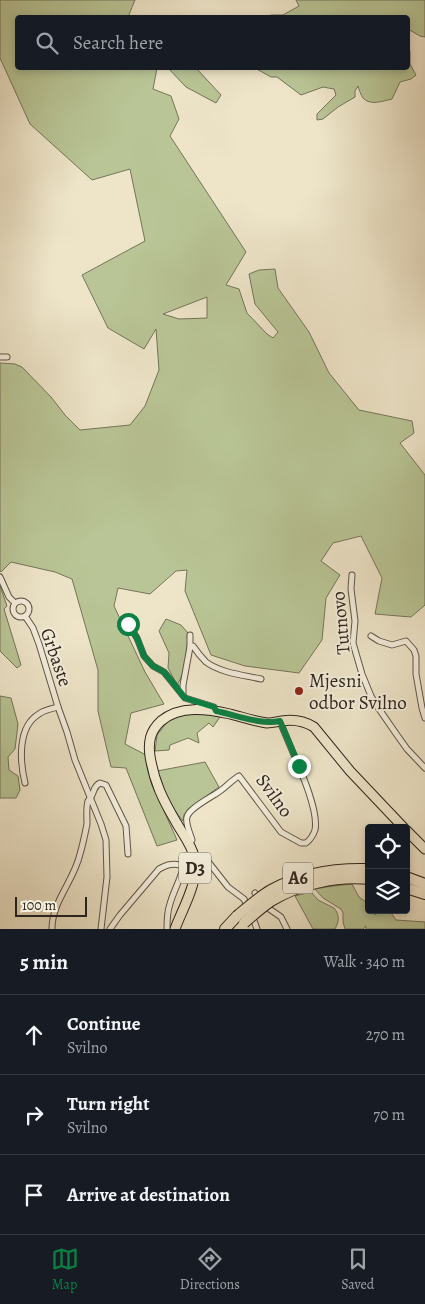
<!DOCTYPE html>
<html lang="en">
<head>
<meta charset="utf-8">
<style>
	:root { --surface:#171b24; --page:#242831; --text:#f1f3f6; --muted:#9ea1a6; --line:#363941; --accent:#0b8043 }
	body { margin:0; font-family:Alegreya,serif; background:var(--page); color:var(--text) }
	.controls { position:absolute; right:15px; bottom:15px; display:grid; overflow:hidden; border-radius:5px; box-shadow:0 2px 8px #0003 }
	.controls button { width:45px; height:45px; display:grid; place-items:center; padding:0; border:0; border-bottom:1px solid var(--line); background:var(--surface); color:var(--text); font:25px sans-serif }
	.scale { position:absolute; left:15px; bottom:12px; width:72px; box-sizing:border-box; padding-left:5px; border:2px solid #2f251d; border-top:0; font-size:14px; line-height:18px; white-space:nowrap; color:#2f251d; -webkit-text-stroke:4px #f4eedc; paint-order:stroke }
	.stop { position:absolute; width:15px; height:15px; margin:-11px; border:4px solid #0b8043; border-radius:50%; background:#fff }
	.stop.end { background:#0b8043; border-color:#fff; box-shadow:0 1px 5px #0008 }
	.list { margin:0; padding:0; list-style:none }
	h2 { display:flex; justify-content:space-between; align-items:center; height:65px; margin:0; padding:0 20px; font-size:21px }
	h2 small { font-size:16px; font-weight:400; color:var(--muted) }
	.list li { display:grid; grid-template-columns:32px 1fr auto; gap:15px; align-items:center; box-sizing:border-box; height:80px; padding:0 20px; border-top:1px solid var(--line) }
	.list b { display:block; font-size:19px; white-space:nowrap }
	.list p { margin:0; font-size:16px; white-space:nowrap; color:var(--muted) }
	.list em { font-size:16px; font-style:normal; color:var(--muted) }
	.icon { flex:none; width:28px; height:28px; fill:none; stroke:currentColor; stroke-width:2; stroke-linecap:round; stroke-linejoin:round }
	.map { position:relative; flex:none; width:425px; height:929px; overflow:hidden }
	.search { position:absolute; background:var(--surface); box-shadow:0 2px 8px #0003; left:15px; right:15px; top:15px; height:55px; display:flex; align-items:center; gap:12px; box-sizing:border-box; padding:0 18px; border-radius:5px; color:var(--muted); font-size:19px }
	.sheet { height:305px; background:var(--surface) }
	nav { display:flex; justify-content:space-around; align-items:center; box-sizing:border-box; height:70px; border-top:1px solid var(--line); background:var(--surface); font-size:14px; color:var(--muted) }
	nav a { display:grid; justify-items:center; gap:2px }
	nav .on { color:var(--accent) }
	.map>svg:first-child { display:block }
</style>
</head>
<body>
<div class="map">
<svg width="425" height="929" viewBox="0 0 425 929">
	<rect width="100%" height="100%" fill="#eee5c9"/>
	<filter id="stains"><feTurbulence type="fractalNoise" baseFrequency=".004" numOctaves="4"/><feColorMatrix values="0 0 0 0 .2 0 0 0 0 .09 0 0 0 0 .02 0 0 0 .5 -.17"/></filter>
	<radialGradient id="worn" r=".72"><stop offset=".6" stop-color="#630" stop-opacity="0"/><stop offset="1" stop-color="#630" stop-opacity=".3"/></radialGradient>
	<g fill="#b9c596" stroke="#74755a" fill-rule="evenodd">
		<path d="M0 0H135L128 17 18 18V68H157L153 89 171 96 179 119 170 136 246 252 226 285 239 289 247 313 267 334 273 338 278 332 255 304 249 274 259 270 275 269 278 288 309 332 329 373 359 410 412 421 414 433 400 443 425 475V605L411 617 375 614 382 578 361 536 333 543 321 561 340 575 326 598 322 640 299 673 245 666 211 655 185 591 187 570 176 571 150 594 118 588 114 606 145 672 164 704 131 713 125 744 146 755 151 782 177 840 157 846 126 768 111 767 98 711V670L72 579 55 572 11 562 1 572 0 571V363L15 364 22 367 51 397 65 415 80 430 130 425 145 406 159 370 156 329 144 349 108 328 82 275 145 241 130 169 92 180 30 124 0 58ZM207 297V318L179 319 163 314Z"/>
		<polygon points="296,0 425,0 425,37 420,36 408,29 408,18 268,17 271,15 283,15 299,6"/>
		<path d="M408 48 410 51V64L416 75 411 79 400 82 392 99C383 101 370 106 363 98 361 95 359 90 358 86L355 91V97L338 107 323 119 317 120V114L336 95 334 89 323 87 301 95 277 77H271L255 68H408Z"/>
		<polygon points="168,68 196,68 221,95 216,103 186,87"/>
		<polygon points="0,586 7,606 4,609 21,665 17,668 0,651"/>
		<path d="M166 619 181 625 188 633C187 650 187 670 177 685L168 668 169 653 159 631Z"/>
		<polygon points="0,696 11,698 18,724 15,749 8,757 9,770 18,776 20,790 16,798 0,798"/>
		<polygon points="190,713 213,715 220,717 213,727 209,723 197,733 199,743 188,738 170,745 169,750 155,751 157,735 169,720"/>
		<path d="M205 762 219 787 188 809 184 815 183 821C171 807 162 789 157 771Z"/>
		<polygon points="352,884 359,897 369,904 369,910 373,910 375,915 381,910 389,910 396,920 425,922 425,929 366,929 366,926 363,929 345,929 343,922 343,913 341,909 323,898 315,889 333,886"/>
		<path d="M311 892 318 900 334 908C340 915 339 922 335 929H313L295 896Z"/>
	</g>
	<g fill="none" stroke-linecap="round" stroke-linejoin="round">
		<g stroke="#5f5548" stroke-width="7">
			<g id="street">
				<polyline points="0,357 7,357"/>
				<polyline points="352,575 351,589 355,621 353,643 362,674 371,696 377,706 397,735 407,749 425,768"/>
				<polyline points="0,577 9,597 15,603"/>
				<circle cx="21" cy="609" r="8"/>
				<polyline points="25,616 33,628 39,644 58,707 67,732 75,760 101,824 106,840 107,877 101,929"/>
				<polyline points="128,624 137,638 144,656 153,666 164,672 185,698 214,707 216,710"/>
				<polyline points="371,636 379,641 392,645 406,641 414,650 416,656 416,674 422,708 425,718"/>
				<polyline points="190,647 190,635"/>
				<path d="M183 695V685L190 647 193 646C197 652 201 657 206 662 221 673 243 675 261 679"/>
				<path d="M25 783C20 762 17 727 39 714 44 710 51 709 58 707"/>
				<path d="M189 844 192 840C190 833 185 823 187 817 189 808 212 797 220 791 227 786 232 780 239 776L281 832 301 843H306C310 840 313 836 315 830 320 806 289 746 280 721"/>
				<polyline points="194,856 202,857 206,859 228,887 244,899 248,908"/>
				<polyline points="255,893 268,908 281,917 287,929"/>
				<polyline points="252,915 257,929"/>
				<path d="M52 929C52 901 74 881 80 854 83 844 85 834 87 824 87 817 86 808 88 801 89 799 92 797 92 795 95 789 94 786 100 783L106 785 126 826 128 854"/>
				<path d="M110 929 120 915 159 869C167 865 171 863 180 865L183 868C180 881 173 892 170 904 167 912 167 921 167 929"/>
			</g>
		</g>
		<g stroke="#2f251d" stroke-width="11">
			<g id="primary">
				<polyline points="406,830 425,849"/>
				<path d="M175 929C183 907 200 881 194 856 191 844 182 833 176 822 163 800 154 782 150 756 148 742 150 731 161 721 180 705 207 709 230 714 242 717 254 721 267 723 272 723 276 722 282 721 294 719 304 721 314 727L350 771 404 828"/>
			</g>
		</g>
		<g stroke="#2f251d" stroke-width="12">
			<g id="highway">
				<polyline points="406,877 425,884"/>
				<polyline points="406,888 425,894"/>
				<polyline points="225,929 237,916"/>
			</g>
		</g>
		<use href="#street" stroke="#f4eedc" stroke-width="5"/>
		<use href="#primary" stroke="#eee5c9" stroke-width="9"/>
		<use href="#highway" stroke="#eee5c9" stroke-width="10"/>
		<g stroke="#2f251d" stroke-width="12" stroke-linecap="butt">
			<g id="highway-bridge">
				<path d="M237 916C248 907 259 897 271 890 301 873 335 868 369 869"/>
				<path d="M244 923C253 915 261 908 271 901 299 884 336 876 369 879"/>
			</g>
		</g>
		<use href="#highway-bridge" stroke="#eee5c9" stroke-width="10"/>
	</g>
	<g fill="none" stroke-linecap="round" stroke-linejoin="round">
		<path stroke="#0b8043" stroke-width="6" d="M128 624 137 638 144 656 153 666 164 672 185 698 214 707 216 711C235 715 261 725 280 721L299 766"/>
	</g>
	<circle fill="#8f2418" stroke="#f4eedc" stroke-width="2" cx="299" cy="691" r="5"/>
	<g text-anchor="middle" stroke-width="4" stroke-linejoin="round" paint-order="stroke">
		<g fill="#f4eedc" stroke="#6a6156" stroke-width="1">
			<rect x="179" y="852.5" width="32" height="31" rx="4"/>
			<rect x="283" y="862.5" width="30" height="31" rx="4"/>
		</g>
		<g font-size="18" font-weight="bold" fill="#2f251d">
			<text x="195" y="874">D3</text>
			<text x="298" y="884">A6</text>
		</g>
		<g font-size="19" fill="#2f251d" stroke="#f4eedc">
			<text transform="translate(340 623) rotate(-95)" y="7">Tutnovo</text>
			<text transform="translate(57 657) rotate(71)" y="7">Grbaste</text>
			<text transform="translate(275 795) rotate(54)" y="7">Svilno</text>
		</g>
		<g font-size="19" fill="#2f251d" stroke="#f4eedc" text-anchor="start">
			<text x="309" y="687">Mjesni<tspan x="309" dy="22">odbor Svilno</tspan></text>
		</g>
	</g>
	<rect width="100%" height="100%" filter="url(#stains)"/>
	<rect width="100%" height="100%" fill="url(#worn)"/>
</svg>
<div class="controls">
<button><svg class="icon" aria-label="locate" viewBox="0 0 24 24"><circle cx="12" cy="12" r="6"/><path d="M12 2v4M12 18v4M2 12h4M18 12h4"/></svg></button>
<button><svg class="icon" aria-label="layers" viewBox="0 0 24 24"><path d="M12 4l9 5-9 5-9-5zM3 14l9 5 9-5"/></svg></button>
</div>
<div class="scale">100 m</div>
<div class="stop" style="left:128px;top:624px"></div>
<div class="stop end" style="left:299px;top:766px"></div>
<div class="search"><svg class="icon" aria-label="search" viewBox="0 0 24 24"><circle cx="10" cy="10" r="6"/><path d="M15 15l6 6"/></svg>Search here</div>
</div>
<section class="sheet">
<h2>5 min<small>Walk · 340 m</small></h2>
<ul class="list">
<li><svg class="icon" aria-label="ahead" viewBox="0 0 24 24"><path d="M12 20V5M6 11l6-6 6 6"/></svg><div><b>Continue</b><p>Svilno</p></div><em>270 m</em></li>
<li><svg class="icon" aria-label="right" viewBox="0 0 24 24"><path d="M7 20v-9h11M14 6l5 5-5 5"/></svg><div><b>Turn right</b><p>Svilno</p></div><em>70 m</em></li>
<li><svg class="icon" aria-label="arrive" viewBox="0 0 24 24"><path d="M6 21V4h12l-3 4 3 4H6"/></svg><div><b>Arrive at destination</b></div></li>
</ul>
</section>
<nav>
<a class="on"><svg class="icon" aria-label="map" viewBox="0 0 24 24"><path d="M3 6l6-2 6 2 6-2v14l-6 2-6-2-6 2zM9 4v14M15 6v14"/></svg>Map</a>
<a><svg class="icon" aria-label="directions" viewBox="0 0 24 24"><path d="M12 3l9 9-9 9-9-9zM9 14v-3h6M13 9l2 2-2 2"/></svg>Directions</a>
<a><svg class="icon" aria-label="saved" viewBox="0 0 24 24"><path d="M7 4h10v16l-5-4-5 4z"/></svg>Saved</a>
</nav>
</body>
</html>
